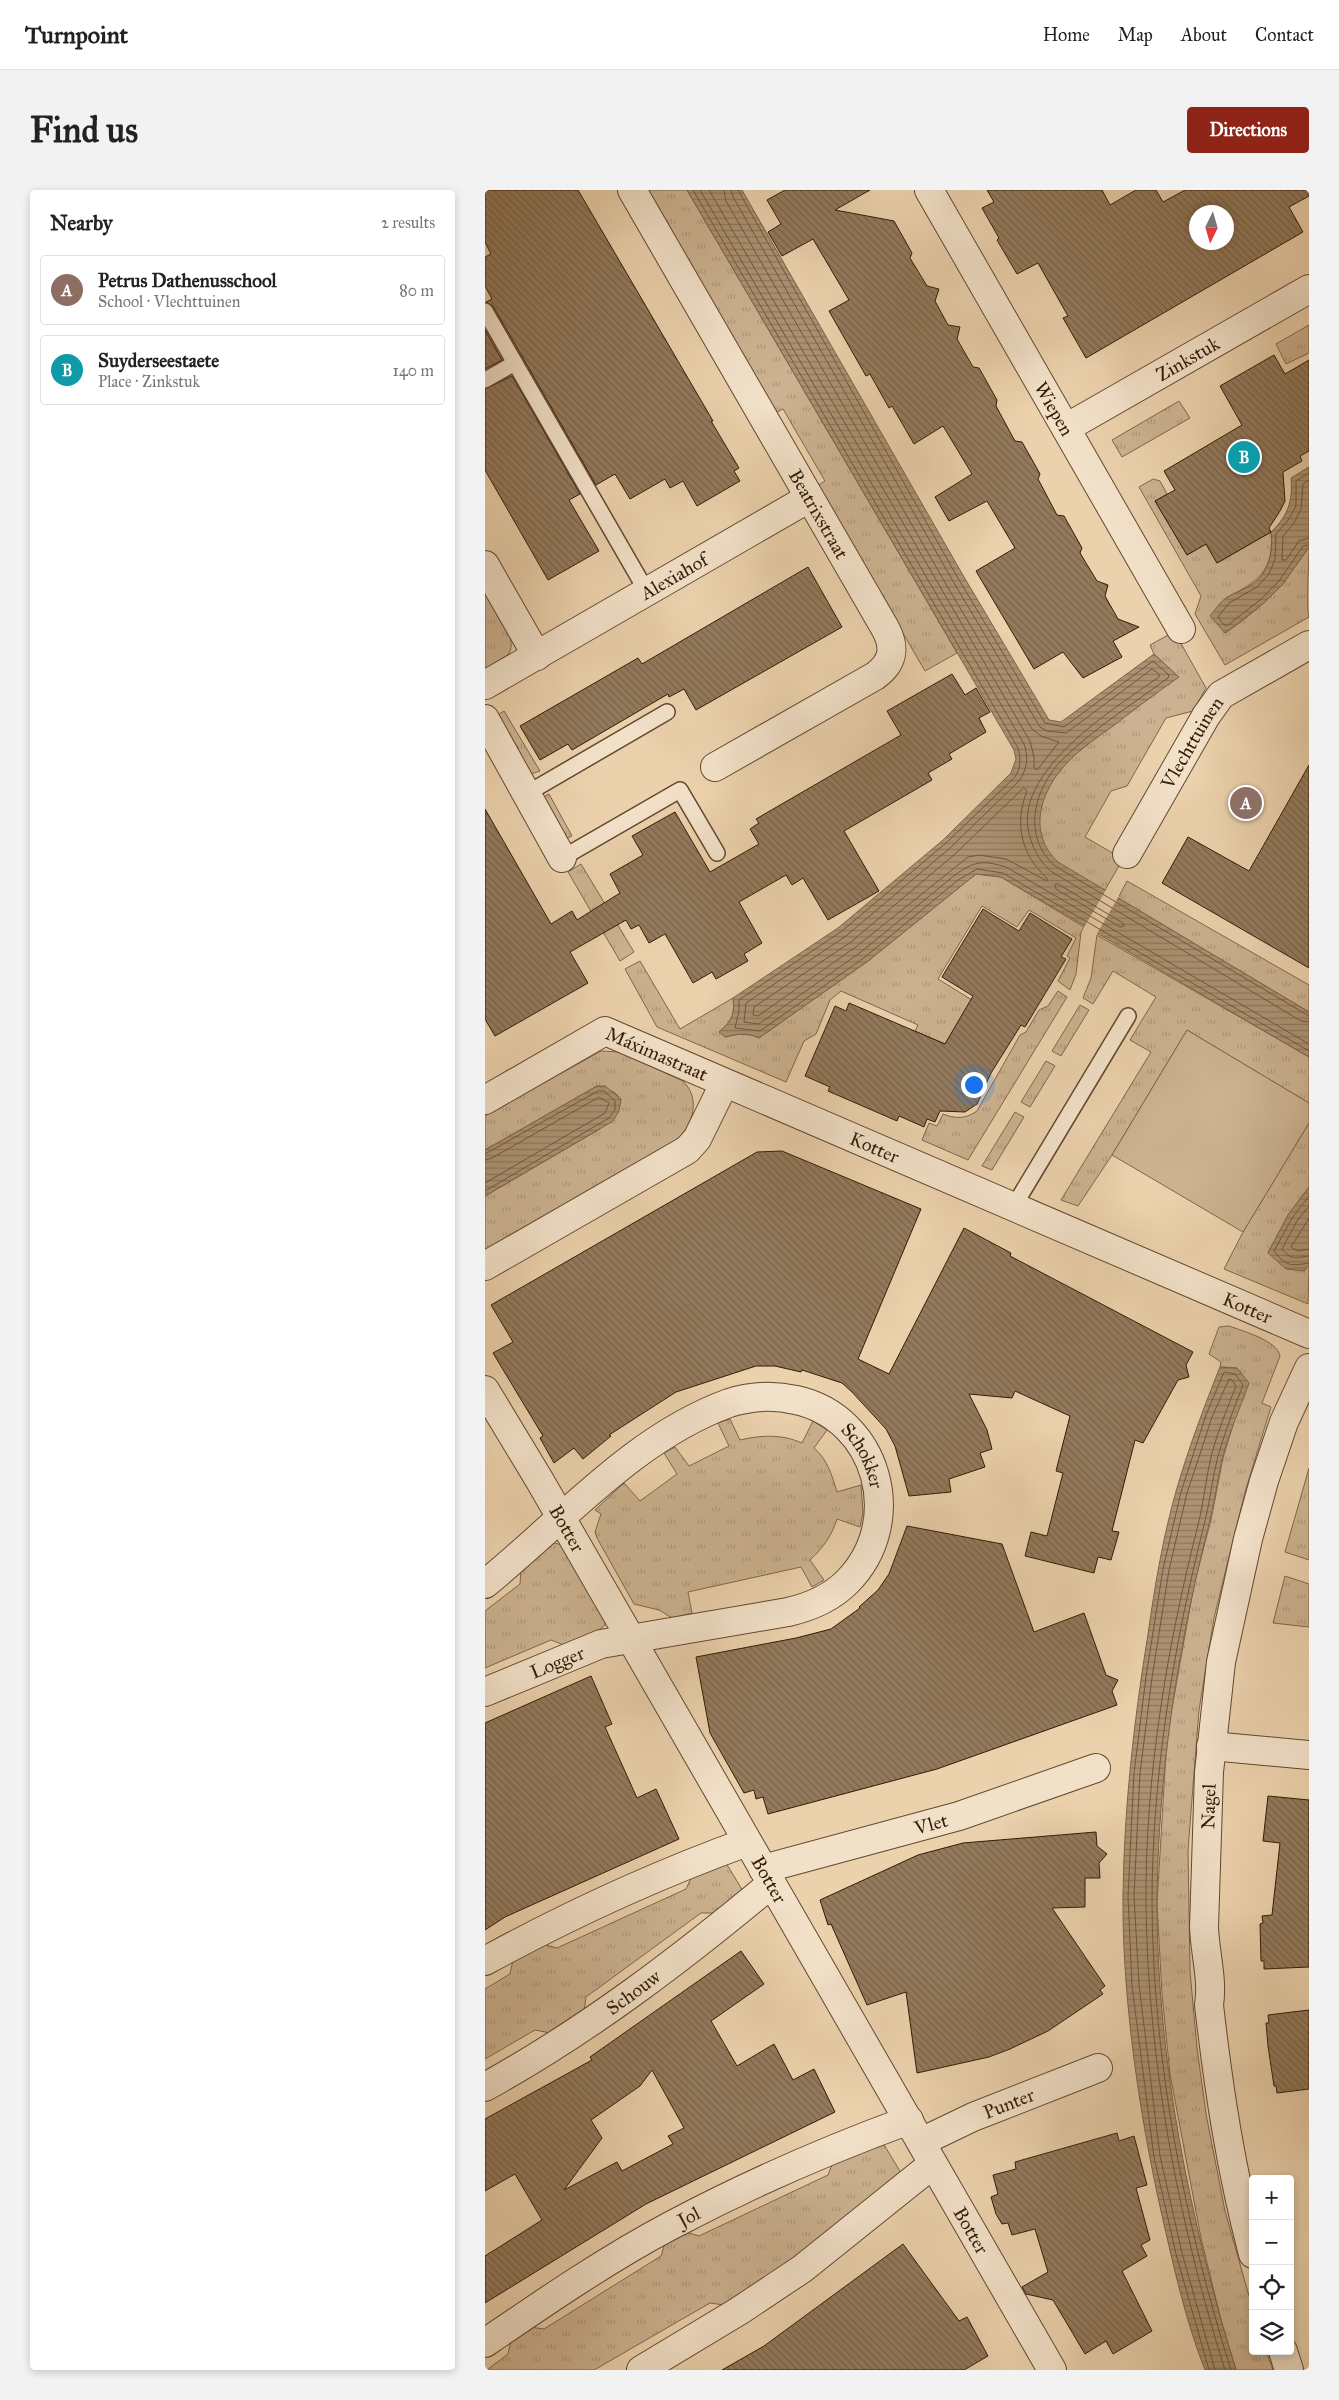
<!DOCTYPE html>
<html lang="en">
<head>
<meta charset="utf-8">
<style>
	:root { --surface:#fff; --page:#f2f2f2; --text:#222; --muted:#767676; --line:#e0e0e0; --accent:#8f2418 }
	body { margin:0; font-family:"IM FELL Great Primer",serif; background:var(--page); color:var(--text) }
	.controls { position:absolute; right:15px; bottom:15px; display:grid; overflow:hidden; border-radius:5px; box-shadow:0 2px 8px #0003 }
	.controls button { width:45px; height:45px; display:grid; place-items:center; padding:0; border:0; border-bottom:1px solid var(--line); background:var(--surface); color:var(--text); font:25px sans-serif }
	.compass { position:absolute; left:704px; top:15px; width:45px; height:45px; border-radius:50%; background:var(--surface); box-shadow:0 2px 8px #0003; rotate:185deg }
	.you { position:absolute; left:488px; top:894px; width:18px; height:18px; margin:-12px; border:4px solid #fff; border-radius:50%; background:#1a73e8; box-shadow:0 0 0 8px #1a73e833 }
	.badge { display:grid; place-items:center; width:32px; height:32px; border-radius:50%; background:var(--accent); color:#fff; font-size:16px; font-weight:700 }
	.pin { position:absolute; translate:-50% -50%; border:2px solid #fff; box-shadow:0 1px 5px #0006 }
	.list { margin:0; padding:0; list-style:none }
	h2 { display:flex; justify-content:space-between; align-items:center; height:65px; margin:0; padding:0 20px; font-size:21px }
	h2 small { font-size:16px; font-weight:400; color:var(--muted) }
	.list li { display:grid; grid-template-columns:32px 1fr auto; gap:15px; align-items:center; box-sizing:border-box; height:70px; margin:0 10px 10px; padding:0 10px; border:1px solid var(--line); border-radius:5px }
	.list b { display:block; font-size:19px; white-space:nowrap }
	.list p { margin:0; font-size:16px; white-space:nowrap; color:var(--muted) }
	.list em { font-size:16px; font-style:normal; color:var(--muted) }
	.icon { flex:none; width:28px; height:28px; fill:none; stroke:currentColor; stroke-width:2; stroke-linecap:round; stroke-linejoin:round }
	.map { position:relative; flex:none; width:824px; height:2180px; overflow:hidden; border-radius:5px }
	header { display:flex; align-items:center; gap:30px; box-sizing:border-box; height:70px; padding:0 25px; background:var(--surface); border-bottom:1px solid var(--line) }
	header strong { font-size:24px }
	nav { display:flex; gap:28px; margin-inline-start:auto; font-size:18px }
	.intro { display:flex; align-items:center; justify-content:space-between; box-sizing:border-box; height:120px; padding:0 30px }
	h1 { margin:0; font-size:35px }
	.button { padding:12px 22px; border-radius:5px; background:var(--accent); color:#fff; font-size:18px; font-weight:700 }
	main { display:flex; gap:30px; padding:0 30px }
	aside { flex:1; background:var(--surface); border-radius:5px; box-shadow:0 2px 8px #0003 }
	.map>svg:first-child { display:block }
</style>
</head>
<body>
<header>
<strong>Turnpoint</strong>
<nav><a>Home</a><a>Map</a><a>About</a><a>Contact</a></nav>
</header>
<div class="intro"><h1>Find us</h1><a class="button">Directions</a></div>
<main>
<aside>
<h2>Nearby<small>2 results</small></h2>
<ul class="list">
<li><span class="badge" style="background:#8d6e63">A</span><div><b>Petrus Dathenusschool</b><p>School · Vlechttuinen</p></div><em>80 m</em></li>
<li><span class="badge" style="background:#0f9aa8">B</span><div><b>Suyderseestaete</b><p>Place · Zinkstuk</p></div><em>140 m</em></li>
</ul>
</aside>
<div class="map">
<svg width="824" height="2180" viewBox="0 0 824 2180">
	<defs>
		<pattern id="grass-tufts" width="24" height="20" patternUnits="userSpaceOnUse" patternTransform="scale(1.25)"><rect width="24" height="20" fill="#ccb290"/><path d="M3 7l-1-3M5 7V3M7 7l1-3M15 17l-1-3M17 17v-4M19 17l1-3" fill="none" stroke="#b0987b"/></pattern>
		<pattern id="water-rules" width="6" height="5" patternUnits="userSpaceOnUse" patternTransform="scale(1.25)"><rect width="6" height="5" fill="#ad9373"/><path d="M0 2.5h6" fill="none" stroke="#8e775c"/></pattern>
		<pattern id="building-back-hatch" width="6" height="6" patternUnits="userSpaceOnUse" patternTransform="scale(1.25)"><rect width="6" height="6" fill="#937a5c"/><path d="M-1 5l2 2M0 0l6 6M5-1l2 2" fill="none" stroke="#79634a"/></pattern>
	</defs>
	<rect width="100%" height="100%" fill="#ebd1ac"/>
	<filter id="stains"><feTurbulence type="fractalNoise" baseFrequency=".004" numOctaves="4"/><feColorMatrix values="0 0 0 0 .2 0 0 0 0 .09 0 0 0 0 .02 0 0 0 .5 -.17"/></filter>
	<radialGradient id="worn" r=".72"><stop offset=".6" stop-color="#630" stop-opacity="0"/><stop offset="1" stop-color="#630" stop-opacity=".3"/></radialGradient>
	<g fill="url(#grass-tufts)" stroke="#80664a">
		<polygon points="161,0 202,0 472,463 440,481 332,296 340,291 298,219 290,223"/>
		<polygon points="824,135 824,163 801,174 791,154"/>
		<polygon points="694,211 705,228 637,267 627,250"/>
		<path d="M668 289 675 291 682 304 670 311 702 365 721 354 732 373 786 342C790 381 772 392 741 408L740 443C777 419 799 393 824 357 824 370 821 419 824 427L740 475 710 424 716 406 654 297Z"/>
		<path d="M0 400C8 413 34 448 24 463 19 472 9 476 0 481Z"/>
		<path d="M685 444 694 450 721 498 708 521 681 528 642 596 626 601 600 647 638 669 620 700C603 690 579 681 566 666 541 637 558 596 581 573 593 561 609 550 623 539 646 522 669 504 693 487L669 464 665 455Z"/>
		<polygon points="19,521 55,581 46,584 11,526"/>
		<polygon points="64,604 87,646 82,648 58,607"/>
		<polygon points="96,674 149,762 135,771 83,682"/>
		<path d="M491 684 516 687 599 737 596 742 591 784 585 800 573 791 585 768 582 766 591 748 544 720 532 737 497 716 453 789 487 810 460 854 430 841 433 835 356 801 345 810 331 844 319 851 301 892 172 837 140 779 155 771 195 839 248 808C250 824 247 831 235 841L240 847C253 844 262 842 274 848L383 771Z"/>
		<polygon points="642,691 824,795 824,822 633,708"/>
		<polygon points="612,745 824,867 824,913 702,840 627,965 593,1016 576,1010 666,862 645,850 671,807 628,781 608,814 598,808 606,788"/>
		<path d="M573 801 582 807 483 970 437 950 444 933 452 936 458 924C470 929 481 929 492 921L535 845 541 842 554 820 563 816Z"/>
		<polygon points="595,815 604,820 576,866 567,861"/>
		<path d="M116 861 134 862 198 891C218 911 206 939 187 954L0 1063V1006L115 939 136 909 129 902 112 896 0 960V926Z"/>
		<polygon points="561,871 570,876 545,917 536,912"/>
		<polygon points="530,922 539,927 507,980 497,976"/>
		<polygon points="824,933 824,997 803,1025 783,1063 819,1081 824,1075 823,1114 739,1079 758,1042"/>
		<path d="M744 1136C758 1141 793 1151 795 1166L777 1213 786 1217 760 1302 729 1428 714 1520 703 1660 705 1781 712 1858 721 1924 740 2021 768 2120V2161H781L788 2180H751L737 2134 716 2048 685 1884 677 1804 672 1714 682 1546 709 1395 726 1330 738 1268 748 1235 752 1178 735 1177 736 1172 724 1164 734 1137Z"/>
		<path d="M245 1229 255 1250C277 1245 296 1244 317 1253L328 1231 342 1240 329 1258C342 1269 347 1285 352 1302L376 1295 378 1322 375 1337 352 1329C346 1347 338 1358 325 1370L339 1390 327 1397 316 1377 203 1402 207 1423 187 1428 174 1420 149 1414 112 1348 110 1342 116 1324 110 1320 139 1293 155 1311 192 1284 179 1263 190 1257 204 1276 244 1256 233 1233Z"/>
		<polygon points="824,1278 824,1370 800,1362"/>
		<polygon points="69,1353 78,1355 120,1429 120,1435 113,1441 79,1455 66,1450 0,1478 0,1421 35,1394 36,1380"/>
		<polygon points="800,1386 824,1394 824,1437 788,1433"/>
		<polygon points="241,1673 258,1701 230,1723 216,1723 101,1807 99,1821 65,1843 50,1840 0,1869 0,1799 25,1784 28,1770 58,1754 72,1758 201,1699 207,1686"/>
		<polygon points="398,1953 416,1983 315,2063 239,2115 225,2113 109,2180 2,2180 23,2164 26,2150 45,2137 59,2139 176,2066 180,2053 201,2042 214,2046 343,1985 348,1972"/>
	</g>
	<polygon fill="#ccb290" stroke="#80664a" points="702,840 824,913 824,933 758,1042 627,965"/>
	<g fill="url(#water-rules)" stroke="#7d6347">
		<path d="M202 0H257L479 387 564 530 576 532 669 464 694 487C673 502 652 517 632 533 615 546 595 558 581 574 555 602 542 643 573 672L824 822V867L516 687 491 684 383 771 274 848C262 842 252 844 240 847L234 842C247 831 250 825 248 808L353 738 458 650 526 583 531 569 529 560Z"/>
		<path d="M824 277V357L798 394 779 413 740 443 725 426C730 420 735 412 741 408 750 402 761 399 769 393 785 380 788 361 786 342 803 326 808 311 806 288Z"/>
		<polygon points="112,896 120,896 136,909 134,921 128,931 0,1006 0,960"/>
		<polygon points="824,997 824,1075 819,1081 801,1079 783,1063 803,1025"/>
		<path d="M735 1177 752 1178 764 1193C755 1218 744 1243 737 1269 732 1292 729 1316 723 1338 692 1461 673 1587 672 1713 672 1870 705 2031 751 2180H720C700 2129 688 2074 676 2021 654 1923 637 1806 638 1705 639 1618 649 1530 663 1444 670 1395 678 1346 692 1298 704 1257 719 1217 735 1177Z"/>
	</g>
	<polygon fill="#ebd1ac" points="622,698 634,706 610,747 598,739"/>
	<g fill="none" stroke-linecap="round" stroke-linejoin="round">
		<g stroke="#70573c" stroke-width="1">
			<path d="M208 0 533 558C536 569 536 577 530 587L461 653 357 741 254 810V821L250 838 275 841 380 767 473 690 492 679 518 683 824 861"/>
			<path d="M215 0 539 554C544 568 542 579 534 591L465 658 361 746 261 813 259 832 274 834 376 762 470 685C489 671 498 670 521 677L824 854"/>
			<polyline points="224,0 545,551 549,567 549,578 552,580 574,552 556,546 547,539 462,396 241,11 239,0"/>
			<path d="M246 0 248 7 469 393 555 537 562 541 581 543 667 479 674 484V487C630 518 524 583 545 647 549 661 555 672 567 682L816 831 824 832"/>
			<path d="M253 0 474 390 560 533 579 537 668 471 684 485 683 488C649 513 608 539 578 569 549 598 536 646 570 676L824 826"/>
			<polyline points="824,283 811,291 811,316 804,329 791,344 790,369 784,384 772,397 744,413 733,427 739,435 743,435 775,410 794,391 818,356 824,355"/>
			<polyline points="824,290 818,294 816,319 809,333 798,346 797,370 801,370 814,351 824,348"/>
			<path d="M539 598 542 601C529 633 536 665 562 688V691L521 669 494 665 483 667 372 756 273 826 268 825 269 817 366 752 470 664Z"/>
			<polygon points="573,694 638,733 639,736 635,737 571,699 570,695"/>
			<polyline points="0,964 113,901 119,901 130,911 130,920 124,928 0,1001"/>
			<polyline points="0,970 7,968 114,907 124,913 120,923 0,993"/>
			<path d="M824 1006 807 1028 789 1061C801 1077 807 1076 824 1073"/>
			<path d="M824 1016 812 1031 797 1059C806 1071 812 1067 824 1066"/>
			<polyline points="824,1028 806,1057 813,1061 824,1059"/>
			<path d="M724 2180 691 2064 669 1967 647 1796 643 1706 649 1583 661 1487 678 1379 696 1302 708 1265 721 1225 739 1182 750 1184 758 1195C749 1218 740 1242 733 1266 727 1289 725 1313 719 1335 688 1458 667 1587 667 1714 668 1871 699 2031 746 2180"/>
			<path d="M730 2180 697 2063 675 1966 654 1795 649 1706 655 1583 667 1488 684 1380 702 1303 714 1267 727 1227 744 1189 747 1190 751 1196C742 1219 732 1243 726 1267 721 1288 719 1310 714 1331 682 1456 660 1586 661 1715 663 1872 693 2031 740 2180"/>
		</g>
	</g>
	<g fill="url(#building-back-hatch)" stroke="#341b05" fill-rule="evenodd">
		<polygon points="0,0 93,0 228,231 226,231 254,278 249,281 255,291 212,316 198,291 185,298 180,289 145,309 130,284 111,295 8,116 1,112 7,109 0,96 0,67 6,64 0,52"/>
		<polygon points="300,0 385,0 350,20 409,31 427,63 425,68 442,96 454,99 450,111 463,135 475,137 472,149 488,177 494,178 512,210 511,216 525,242 530,251 537,252 550,275 555,284 553,289 572,325 579,326 597,358 595,363 612,391 623,395 620,406 633,429 654,437 628,451 637,467 598,488 578,462 549,479 491,381 530,358 502,311 464,331 450,307 487,284 458,236 429,254 407,216 404,218 385,184 381,186 344,121 364,110 328,49 297,66 283,42 296,34 282,10"/>
		<path d="M502 0H617L625 15 651 0H671L678 12 700 0H824V6L804 17 818 42 601 168 578 128 583 126 553 73 532 84 512 50 514 48 497 18 509 12ZM712 22H742V52H712Z"/>
		<polygon points="0,140 17,170 0,179"/>
		<polygon points="789,165 800,184 824,170 824,261 815,266 817,271 798,282 800,311 795,321 784,338 786,342 732,373 721,354 702,365 670,311 690,300 679,281 757,235 735,196"/>
		<polygon points="27,186 95,304 84,310 114,361 63,390 0,280 0,199"/>
		<polygon points="323,377 357,437 211,520 199,499 184,507 183,504 87,560 83,554 55,570 35,536 153,468 157,474"/>
		<polygon points="467,484 480,505 491,498 505,522 494,528 501,542 464,564 467,569 443,583 447,590 359,641 394,701 343,730 318,688 307,695 301,685 254,712 277,753 259,764 263,771 231,789 227,782 208,793 180,744 164,753 154,735 146,739 141,730 85,762 103,793 10,846 0,829 0,619 66,734 87,721 92,730 135,703 125,684 158,665 147,646 190,622 225,682 274,654 265,639 274,633 271,629 416,545 402,521"/>
		<polygon points="824,575 824,778 677,693 703,647 764,681"/>
		<polygon points="498,719 534,741 545,723 587,749 576,767 581,769 540,837 536,835 506,883 492,914 480,922 455,921 450,932 442,929 439,937 414,926 412,931 343,901 345,897 320,886 350,816 361,821 364,813 460,854 488,806 457,787"/>
		<polygon points="297,961 436,1019 373,1169 404,1184 479,1038 526,1063 525,1066 708,1162 701,1175 704,1187 693,1190 658,1253 650,1250 627,1341 634,1342 626,1370 613,1367 609,1383 540,1366 546,1342 562,1346 578,1283 571,1281 585,1226 530,1201 527,1208 484,1204 502,1240 507,1259 495,1263 500,1277 464,1289 466,1302 424,1306 410,1256 401,1239 367,1202 357,1193 317,1180 316,1182 290,1176 271,1176 191,1202 124,1245 126,1246 98,1269 89,1258 69,1273 55,1248 58,1246 8,1163 28,1152 6,1115 272,962"/>
		<polygon points="422,1336 517,1354 549,1442 599,1423 621,1485 633,1490 627,1501 632,1515 452,1579 283,1624 278,1607 271,1609 269,1600 259,1603 225,1543 211,1467 311,1448 346,1439 375,1418 374,1417 393,1400 404,1384"/>
		<polygon points="106,1486 127,1534 120,1537 152,1608 171,1599 194,1649 20,1727 0,1740 0,1533"/>
		<polygon points="783,1606 824,1610 824,1777 779,1779 779,1771 776,1771 775,1734 778,1733 777,1726 787,1725 795,1653 778,1651"/>
		<polygon points="611,1642 612,1656 622,1664 614,1673 615,1688 600,1688 600,1717 567,1718 620,1796 615,1800 618,1804 563,1841 525,1859 504,1867 432,1883 421,1802 382,1815 346,1734 343,1735 335,1710 433,1665 478,1653"/>
		<path d="M256 1761 279 1794 226 1831 252 1876 289 1854 308 1890 329 1879 350 1922 161 2014 0 2113V2066L57 2030 30 1984 0 2001V1929L107 1870 105 1867ZM167 1880 199 1938 183 1946 188 1954 137 1981 132 1972 79 2000 117 1948 106 1930 155 1896Z"/>
		<polygon points="824,1820 824,1899 792,1903 791,1896 789,1896 783,1856 781,1833 784,1833 783,1825"/>
		<polygon points="632,1943 634,1951 649,1946 662,1995 651,1998 665,2050 656,2055 662,2066 637,2081 667,2141 628,2164 621,2151 600,2164 568,2110 541,2104 537,2097 563,2082 550,2039 527,2045 523,2033 517,2034 511,2024 506,2007 513,2004 508,1985 531,1979 530,1972"/>
		<polygon points="418,2054 474,2131 482,2127 503,2166 479,2180 237,2180 279,2156"/>
	</g>
	<g fill="none" stroke-linecap="round" stroke-linejoin="round">
		<g stroke="#62482f" stroke-width="18">
			<g id="lane">
				<polyline points="0,121 162,402"/>
				<polyline points="0,190 30,173"/>
				<polyline points="41,604 182,522"/>
				<polyline points="77,668 195,600 232,663"/>
				<polyline points="529,1016 643,826"/>
			</g>
		</g>
		<g stroke="#62482f" stroke-width="30">
			<g id="street">
				<path id="s1" d="M147 0 400 438C411 458 408 473 390 486L230 577"/>
				<path id="s2" d="M444 0 696 439"/>
				<path id="s3" d="M581 238 824 99"/>
				<polyline points="0,375 52,466"/>
				<path id="s4" d="M0 495 324 308"/>
				<polyline points="0,529 77,668"/>
				<path id="s5" d="M642 664 721 526 736 505 824 455"/>
				<path id="s6" d="M0 910 120 841 824 1144"/>
				<polyline points="0,1076 202,960 212,949 239,894"/>
				<path id="s7" d="M0 1200 55 1291 567 2180"/>
				<path id="s8" d="M0 1394C78 1331 148 1248 244 1213 266 1206 289 1205 311 1210 393 1228 422 1332 362 1392 346 1408 325 1417 303 1422L116 1454 0 1502"/>
				<polyline points="726,1556 824,1565"/>
				<path id="s9" d="M278 1679 474 1626 611 1578"/>
				<path d="M0 1771C84 1725 171 1685 262 1652"/>
				<path id="s10" d="M0 1897C103 1840 196 1769 286 1694"/>
				<path id="s11" d="M436 1952 488 1927 613 1878"/>
				<path id="s12" d="M768 2064C746 1980 734 1902 724 1815 728 1789 720 1764 719 1737L724 1582 736 1472 763 1349 779 1291 799 1232 824 1178"/>
				<path id="s13" d="M0 2153C60 2112 121 2070 185 2036 262 1995 342 1960 424 1930"/>
				<polyline points="798,2161 804,2180"/>
				<polyline points="156,2180 254,2121 317,2079 448,1974"/>
			</g>
		</g>
		<use href="#lane" stroke="#f2e1c9" stroke-width="15"/>
		<use href="#street" stroke="#f2e1c9" stroke-width="28"/>
	</g>
	<g text-anchor="middle" stroke-width="4.5" stroke-linejoin="round" paint-order="stroke">
		<g font-size="19" fill="#341b05" stroke="#f2e1c9">
			<text dy="7" stroke="none"><textPath href="#s3" startOffset="140">Zinkstuk</textPath></text>
			<text dy="7" stroke="none"><textPath href="#s2" startOffset="252">Wiepen</textPath></text>
			<text dy="7" stroke="none"><textPath href="#s1" startOffset="374">Beatrixstraat</textPath></text>
			<text dy="7" stroke="none"><textPath href="#s4" startOffset="218">Alexiahof</textPath></text>
			<text dy="7" stroke="none"><textPath href="#s5" startOffset="129">Vlechttuinen</textPath></text>
			<text dy="7" stroke="none"><textPath href="#s6" startOffset="195">Máximastraat</textPath></text>
			<text dy="7" stroke="none"><textPath href="#s6" startOffset="432">Kotter</textPath></text>
			<text dy="7" stroke="none"><textPath href="#s6" startOffset="838">Kotter</textPath></text>
			<text dy="7" stroke="none"><textPath href="#s8" startOffset="465">Schokker</textPath></text>
			<text dy="7" stroke="none"><textPath href="#s7" startOffset="161">Botter</textPath></text>
			<text transform="translate(72 1472) rotate(-22)" y="7">Logger</text>
			<text dy="7" stroke="none"><textPath href="#s12" startOffset="452">Nagel</textPath></text>
			<text dy="7" stroke="none"><textPath href="#s9" startOffset="174">Vlet</textPath></text>
			<text dy="7" stroke="none"><textPath href="#s7" startOffset="566">Botter</textPath></text>
			<text dy="7" stroke="none"><textPath href="#s10" startOffset="176">Schouw</textPath></text>
			<text dy="7" stroke="none"><textPath href="#s11" startOffset="96">Punter</textPath></text>
			<text dy="7" stroke="none"><textPath href="#s13" startOffset="240">Jol</textPath></text>
			<text dy="7" stroke="none"><textPath href="#s7" startOffset="971">Botter</textPath></text>
		</g>
	</g>
	<rect width="100%" height="100%" filter="url(#stains)"/>
	<rect width="100%" height="100%" fill="url(#worn)"/>
</svg>
<div class="controls">
<button>+</button>
<button>−</button>
<button><svg class="icon" aria-label="locate" viewBox="0 0 24 24"><circle cx="12" cy="12" r="6"/><path d="M12 2v4M12 18v4M2 12h4M18 12h4"/></svg></button>
<button><svg class="icon" aria-label="layers" viewBox="0 0 24 24"><path d="M12 4l9 5-9 5-9-5zM3 14l9 5 9-5"/></svg></button>
</div>
<svg class="compass" viewBox="-18 -18 36 36"><path d="M0-13l5 13h-10z" fill="#e53935"/><path d="M0 13l5-13h-10z" fill="#767676"/></svg>
<div class="you"></div>
<div class="pin badge" style="left:761px;top:613px;background:#8d6e63">A</div>
<div class="pin badge" style="left:759px;top:267px;background:#0f9aa8">B</div>
</div>
</main>
</body>
</html>
